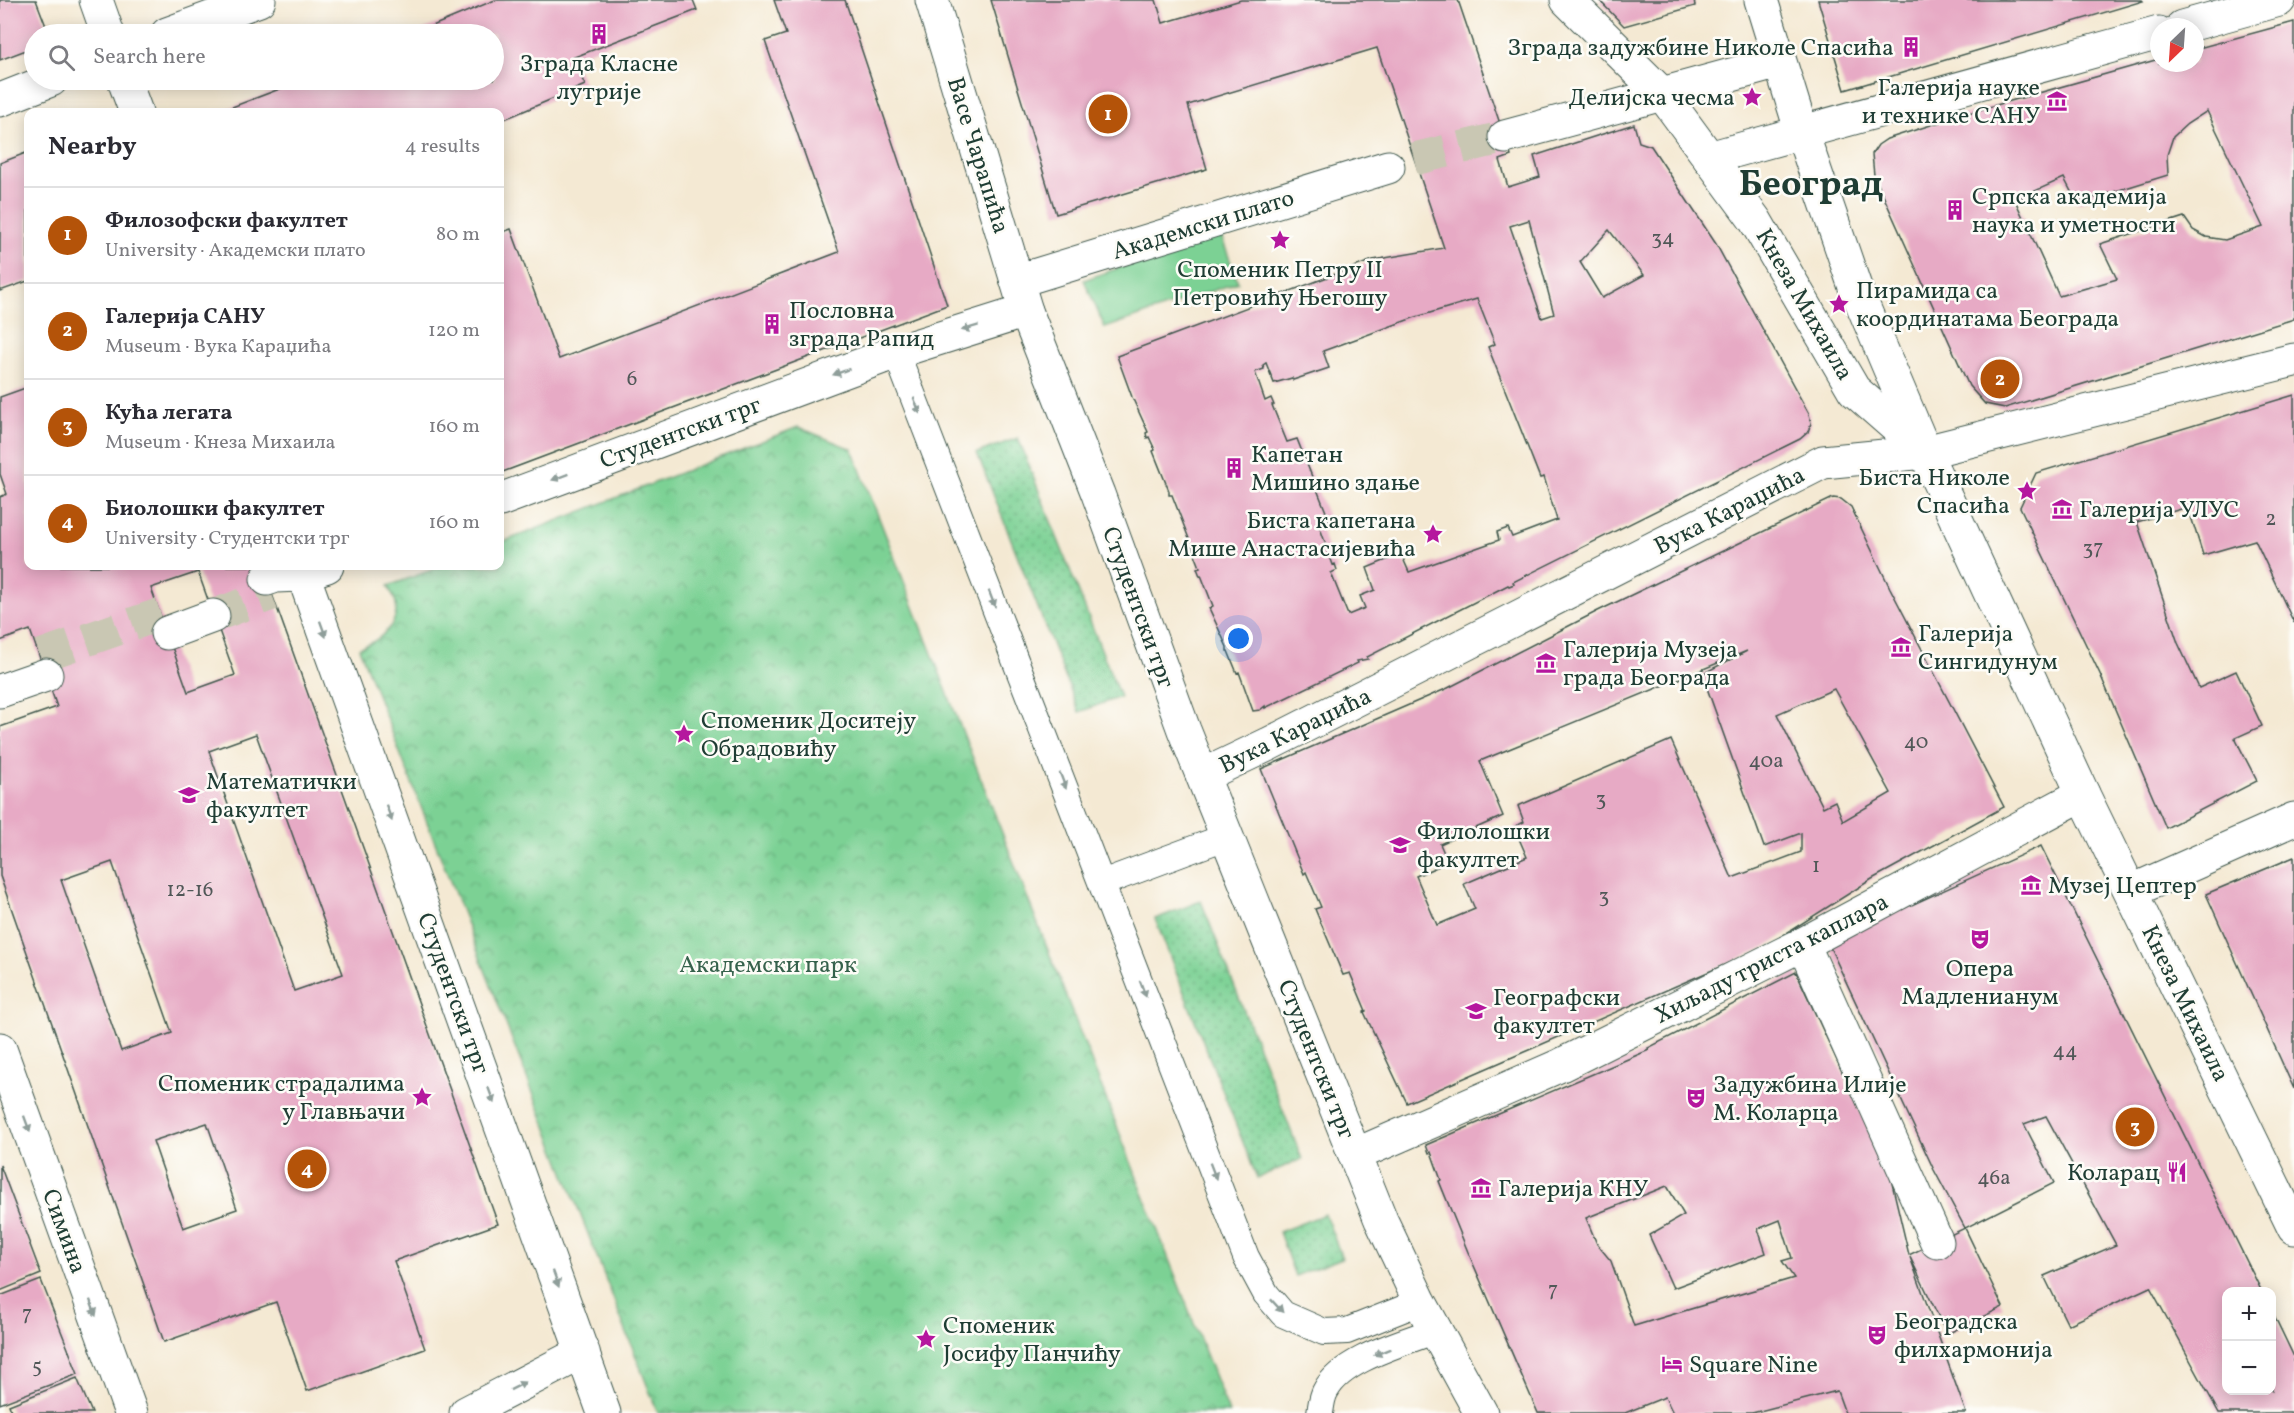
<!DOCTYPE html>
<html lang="en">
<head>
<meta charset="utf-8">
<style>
	:root { --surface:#fff; --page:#f2f2f3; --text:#2b2b33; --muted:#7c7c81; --line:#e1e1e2; --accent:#b45309 }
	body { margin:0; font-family:Vollkorn,serif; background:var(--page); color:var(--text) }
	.controls { position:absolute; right:18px; bottom:18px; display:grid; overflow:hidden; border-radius:12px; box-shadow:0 3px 15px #0003 }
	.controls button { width:54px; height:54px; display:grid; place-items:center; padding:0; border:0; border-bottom:2px solid var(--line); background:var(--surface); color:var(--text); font:30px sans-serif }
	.compass { position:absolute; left:2150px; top:18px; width:54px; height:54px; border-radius:50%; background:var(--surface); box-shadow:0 3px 15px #0003; rotate:205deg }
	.you { position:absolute; left:1239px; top:639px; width:21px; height:21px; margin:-15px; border:4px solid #fff; border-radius:50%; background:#1a73e8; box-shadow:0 0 0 9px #1a73e833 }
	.badge { display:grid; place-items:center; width:39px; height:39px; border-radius:50%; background:var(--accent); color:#fff; font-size:20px; font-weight:700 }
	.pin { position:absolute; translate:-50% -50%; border:3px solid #fff; box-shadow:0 2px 6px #0006 }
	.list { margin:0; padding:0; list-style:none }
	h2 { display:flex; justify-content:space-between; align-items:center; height:78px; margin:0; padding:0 24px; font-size:26px }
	h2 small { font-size:20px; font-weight:400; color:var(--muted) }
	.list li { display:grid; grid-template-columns:39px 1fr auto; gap:18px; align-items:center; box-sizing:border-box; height:96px; padding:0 24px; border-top:2px solid var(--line) }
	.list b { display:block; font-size:22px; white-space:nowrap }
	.list p { margin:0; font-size:20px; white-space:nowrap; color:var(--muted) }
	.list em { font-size:20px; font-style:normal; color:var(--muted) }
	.icon { flex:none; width:33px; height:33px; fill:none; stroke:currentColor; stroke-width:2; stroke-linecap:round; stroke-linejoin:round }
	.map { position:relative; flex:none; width:2294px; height:1413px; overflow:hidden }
	.search { position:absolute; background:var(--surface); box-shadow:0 3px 15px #0003; left:24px; top:24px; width:480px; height:66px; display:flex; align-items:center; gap:15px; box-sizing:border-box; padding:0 21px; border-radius:33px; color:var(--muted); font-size:22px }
	.panel { position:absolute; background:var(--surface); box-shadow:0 3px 15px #0003; left:24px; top:108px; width:480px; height:462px; border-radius:12px }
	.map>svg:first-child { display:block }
</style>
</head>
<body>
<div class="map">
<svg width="2294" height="1413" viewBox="0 0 2294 1413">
	<defs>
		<pattern id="park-crowns" width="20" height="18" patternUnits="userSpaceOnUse" patternTransform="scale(1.5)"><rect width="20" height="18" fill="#7cd194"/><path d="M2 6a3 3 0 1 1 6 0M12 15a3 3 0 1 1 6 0" fill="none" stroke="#65ab7a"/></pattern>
		<pattern id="garden-dots" width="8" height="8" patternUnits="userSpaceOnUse" patternTransform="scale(1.5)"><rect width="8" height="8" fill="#7cd194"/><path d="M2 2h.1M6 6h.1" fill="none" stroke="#65ab7a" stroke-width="1.8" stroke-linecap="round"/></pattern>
	</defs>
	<rect width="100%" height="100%" fill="#fdfcf7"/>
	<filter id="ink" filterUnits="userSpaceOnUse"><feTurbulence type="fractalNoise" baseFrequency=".0167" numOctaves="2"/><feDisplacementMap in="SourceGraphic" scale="12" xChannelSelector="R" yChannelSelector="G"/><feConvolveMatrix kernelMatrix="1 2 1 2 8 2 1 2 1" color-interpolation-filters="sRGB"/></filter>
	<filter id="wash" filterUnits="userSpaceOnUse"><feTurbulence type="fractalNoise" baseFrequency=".008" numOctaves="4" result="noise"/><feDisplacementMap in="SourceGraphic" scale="24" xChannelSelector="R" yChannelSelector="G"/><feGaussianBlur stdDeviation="1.35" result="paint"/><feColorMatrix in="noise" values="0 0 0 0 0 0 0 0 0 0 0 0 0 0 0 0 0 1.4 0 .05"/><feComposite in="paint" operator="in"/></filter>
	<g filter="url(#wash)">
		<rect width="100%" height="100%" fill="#f4e9d3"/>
		<polygon fill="#7cd194" stroke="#4e8764" stroke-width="1.5" points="1220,233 1238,282 1105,328 1084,280"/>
		<path fill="url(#park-crowns)" stroke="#4e8764" stroke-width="1.5" d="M798 427 852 449 1229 1413H658L359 648C377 642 399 627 396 604 395 598 391 592 388 586L442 566H500V543Z"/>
		<g fill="url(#garden-dots)" stroke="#4e8764" stroke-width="1.5">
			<polygon points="1018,438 1120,697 1079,712 977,453"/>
			<polygon points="1201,901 1302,1159 1257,1178 1155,919"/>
			<polygon points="1325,1214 1342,1258 1295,1276 1279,1232"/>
		</g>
		<g id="blocks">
			<g fill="#e7aac5" fill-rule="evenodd">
				<polygon points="0,0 36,0 49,34 34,34 34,47 0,60"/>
				<polygon points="495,0 693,0 697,10 572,58 585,85 500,121 500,112 219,112 303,80 494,80 494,34 413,34"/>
				<polygon points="774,0 845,0 947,305 500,473 500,233 511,229 559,359 839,252 765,41 786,34"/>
				<path d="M991 0H1156L1163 23 1241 0H1458L1511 156 1500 160 1508 187 1540 177 1534 156 1634 124 1639 142 1651 146 1716 244 1809 414 1811 423 1808 432 1800 439 1513 582 1514 584 1509 586 1508 585 1367 657 1368 659 1357 661 1358 663 1265 708V706L1260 710 1253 711 1239 672 1237 673 1228 651H1227V647L1209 608 1213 606 1201 575 1200 576 1197 568 1200 567 1172 495H1169V491L1153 451 1155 450 1149 437 1147 438 1146 433 1148 432 1132 397 1117 356 1373 260 1444 248 1377 48 1188 105 1207 169 1056 214ZM1529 220 1554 314 1542 318 1510 226ZM1609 230 1644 275 1602 298 1580 262ZM1477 299 1495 344 1488 347 1540 478 1544 477 1557 520 1512 537 1508 528 1497 532 1499 540 1409 572 1401 554 1367 568 1375 590 1360 596 1365 608 1348 615 1331 573 1337 570 1335 564 1333 565 1319 525 1330 522 1297 439 1287 442 1272 405H1274L1271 398 1265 401 1255 372 1264 369 1263 365 1266 363 1274 383 1292 378 1293 380 1329 368 1323 351 1413 318Z"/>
				<polygon points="1599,0 1694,0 1695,6 1624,26"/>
				<polygon points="1818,0 2142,0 2143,1 1845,90"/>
				<path d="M2294 22V319L2005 408 1985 404 1969 386 1874 175 1872 154 1878 145 1887 139 1975 111 2159 59V63H2195V49ZM2207 111 2263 227 2225 240 2206 237 2193 230 2184 217 2100 244 2117 279 2059 296 2015 200 2064 178 2077 203 2168 175 2167 155 2173 137 2187 124Z"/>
				<polygon points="28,152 28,281 0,291 0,163"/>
				<path d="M28 387V566H262L498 1224 394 1261 425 1349 307 1391 276 1302 164 1342 0 876V727L57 707 30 630 0 641V497L7 494 0 474V397ZM198 572 235 675 188 692 151 588ZM256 734 343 974 294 991 209 751ZM112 862 172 1033 121 1051 61 880ZM207 1123 237 1209 183 1228 153 1141Z"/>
				<polygon points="2294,395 2294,623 2255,540 2203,555 2188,507 2137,522 2178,643 2199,688 2236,671 2262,726 2235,738 2257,781 2166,828 2100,674 2020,507 2036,473"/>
				<path d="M1833 498 1841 499 1851 507 1890 588 2004 807 1872 879 1763 948 1407 1103 1364 1012 1366 1011 1350 973 1343 975 1315 909 1321 907 1306 872 1304 874 1261 769 1448 688 1598 611ZM1747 651 1702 674 1764 847 1801 833V852L1732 878 1671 740 1518 806 1524 822 1514 827 1527 857 1464 884 1475 909 1437 925 1416 876 1448 862 1440 844 1503 816 1480 761ZM1834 689 1891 793 1843 821 1835 801 1823 807 1777 714Z"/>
				<path d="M2041 846 2262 1292H2226V1390H2272V1311L2294 1357V1413H2219L2150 1287 2068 1325 2044 1276 2116 1245 2046 1116 2024 1124 2054 1183 1965 1228 2003 1307 1947 1334 1910 1257 1966 1413H1845L1837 1391 1752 1413H1673L1665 1397 1625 1413H1538L1468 1252 1439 1181 1441 1180 1431 1152 1429 1153 1426 1145 1649 1050 1648 1048 1796 972 1890 1175 1909 1255 1965 1228 1934 1170 1828 943ZM1667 1186 1684 1215 1649 1235 1673 1288 1766 1253 1758 1229 1780 1220 1792 1258 1782 1261 1794 1278 1634 1326 1611 1261 1597 1244 1586 1218Z"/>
				<polygon points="2294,857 2294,1089 2206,894"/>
				<polygon points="0,1165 41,1274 0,1291"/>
				<polygon points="41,1280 78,1374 0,1404 0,1296"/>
				<polygon points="77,1378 92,1413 12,1413 9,1405"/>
			</g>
		</g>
	</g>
	<g filter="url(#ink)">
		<use href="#blocks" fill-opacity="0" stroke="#3f574c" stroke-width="1.5"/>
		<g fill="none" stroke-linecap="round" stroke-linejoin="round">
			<g stroke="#c9c7b3" stroke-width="33" stroke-dasharray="33 16" stroke-linecap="butt">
				<polyline points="1414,159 1505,137"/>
				<polyline points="213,616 272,594"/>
				<polyline points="40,656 161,614"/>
			</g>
			<g stroke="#3f574c" stroke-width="28">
				<g id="lane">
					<polyline points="896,352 1246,1257 1266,1294 1283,1314 1324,1332 1347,1331 1420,1302"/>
					<polyline points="1102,883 1228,836"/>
					<path d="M1320 1413C1321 1406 1322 1396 1326 1390 1343 1358 1404 1343 1436 1330"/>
				</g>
			</g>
			<g stroke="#3f574c" stroke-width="35">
				<g id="street">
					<polyline points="932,0 1026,311 1098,494 1184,730 1381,1220 1420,1302 1481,1413"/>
					<polyline points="1567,0 1663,95 1755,220 1854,390 1919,447"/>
					<polyline points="1761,0 1802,133 1855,287 1925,452 2083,794 2294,1228"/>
					<polyline points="2182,27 2279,0"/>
					<polyline points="167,34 259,0"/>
					<polyline points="0,100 51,80"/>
					<polyline points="1505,137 1779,62"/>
					<polyline points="1709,158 2159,33"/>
					<polyline points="1017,281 1388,167"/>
					<polyline points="500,500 896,352 1026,311"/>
					<polyline points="267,579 276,576 299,575 327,566"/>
					<polyline points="167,633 213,616"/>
					<polyline points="0,691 46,675"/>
					<polyline points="1204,775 1269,744 1823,462 1925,452 2294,360"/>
					<polyline points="2132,891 2294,819"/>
					<polyline points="1803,944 1937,1242"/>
					<polyline points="0,1049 131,1413"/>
					<polyline points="1355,1155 1561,1065 1803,944 2083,794"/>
					<polyline points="466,1413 583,1352"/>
				</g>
			</g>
			<g stroke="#3f574c" stroke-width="35">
				<g id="secondary">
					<polyline points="96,0 108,34"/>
					<polyline points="124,80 136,112"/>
					<polyline points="300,566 604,1413"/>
				</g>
			</g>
			<use href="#lane" stroke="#fff" stroke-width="26"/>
			<use href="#street" stroke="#fff" stroke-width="33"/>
			<use href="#secondary" stroke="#fff" stroke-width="33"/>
		</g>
		<defs><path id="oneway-solid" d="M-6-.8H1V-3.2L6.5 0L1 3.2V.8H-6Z" transform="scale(1.5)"/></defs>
		<g fill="#8f9e9a">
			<use href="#oneway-solid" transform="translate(970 328) rotate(163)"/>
			<use href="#oneway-solid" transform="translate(841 372) rotate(160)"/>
			<use href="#oneway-solid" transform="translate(917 406) rotate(69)"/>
			<use href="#oneway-solid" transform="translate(560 477) rotate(159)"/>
			<use href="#oneway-solid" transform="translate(992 599) rotate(69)"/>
			<use href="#oneway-solid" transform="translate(323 629) rotate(70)"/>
			<use href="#oneway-solid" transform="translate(1063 781) rotate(69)"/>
			<use href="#oneway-solid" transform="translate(389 813) rotate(70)"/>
			<use href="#oneway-solid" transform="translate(1143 989) rotate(69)"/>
			<use href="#oneway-solid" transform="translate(491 1095) rotate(70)"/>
			<use href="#oneway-solid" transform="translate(27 1124) rotate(70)"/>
			<use href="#oneway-solid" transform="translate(1213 1171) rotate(69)"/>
			<use href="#oneway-solid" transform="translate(556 1279) rotate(70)"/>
			<use href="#oneway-solid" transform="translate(1277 1306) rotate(47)"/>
			<use href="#oneway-solid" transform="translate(93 1308) rotate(70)"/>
			<use href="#oneway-solid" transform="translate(1382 1352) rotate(158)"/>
			<use href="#oneway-solid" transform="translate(518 1386) rotate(-27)"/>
		</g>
	</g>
	<defs>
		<g id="building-bare" transform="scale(1.62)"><path d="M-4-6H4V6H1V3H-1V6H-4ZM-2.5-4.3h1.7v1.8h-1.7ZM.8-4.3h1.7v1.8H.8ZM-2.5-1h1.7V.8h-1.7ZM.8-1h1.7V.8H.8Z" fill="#b5179e" stroke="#fdfcf7" stroke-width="2.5" paint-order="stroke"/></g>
		<g id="sight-bare" transform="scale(1.62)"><path d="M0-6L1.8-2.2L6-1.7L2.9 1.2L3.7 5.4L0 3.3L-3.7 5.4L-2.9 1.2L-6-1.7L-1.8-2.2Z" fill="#b5179e" stroke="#fdfcf7" stroke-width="2.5" paint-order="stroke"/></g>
		<g id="museum-bare" transform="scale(1.62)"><path d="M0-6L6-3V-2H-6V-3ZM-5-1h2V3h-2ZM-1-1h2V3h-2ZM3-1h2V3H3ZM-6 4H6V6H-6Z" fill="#b5179e" stroke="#fdfcf7" stroke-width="2.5" paint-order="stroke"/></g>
		<g id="university-bare" transform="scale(1.62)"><path d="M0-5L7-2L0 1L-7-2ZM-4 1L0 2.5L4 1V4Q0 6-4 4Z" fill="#b5179e" stroke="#fdfcf7" stroke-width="2.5" paint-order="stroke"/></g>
		<g id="theatre-bare" transform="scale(1.62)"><path d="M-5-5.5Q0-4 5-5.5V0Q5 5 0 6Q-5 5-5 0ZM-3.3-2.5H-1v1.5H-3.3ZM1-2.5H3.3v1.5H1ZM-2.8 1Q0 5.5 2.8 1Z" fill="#b5179e" stroke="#fdfcf7" stroke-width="2.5" paint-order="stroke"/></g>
		<g id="restaurant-bare" transform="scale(1.62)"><path d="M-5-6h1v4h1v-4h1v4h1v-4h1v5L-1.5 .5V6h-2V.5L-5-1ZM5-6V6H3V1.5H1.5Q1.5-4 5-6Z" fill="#b5179e" stroke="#fdfcf7" stroke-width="2.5" paint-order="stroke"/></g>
		<g id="hotel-bare" transform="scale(1.62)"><path d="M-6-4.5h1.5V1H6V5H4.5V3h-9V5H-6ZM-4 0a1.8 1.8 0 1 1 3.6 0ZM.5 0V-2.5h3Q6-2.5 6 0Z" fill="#b5179e" stroke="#fdfcf7" stroke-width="2.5" paint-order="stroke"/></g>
	</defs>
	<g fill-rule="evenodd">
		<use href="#building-bare" x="599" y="34"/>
		<use href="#building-bare" x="1911" y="47"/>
		<use href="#sight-bare" x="1752" y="97"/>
		<use href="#museum-bare" x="2057" y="101"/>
		<use href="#building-bare" x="1955" y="210"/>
		<use href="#sight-bare" x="1280" y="240"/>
		<use href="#sight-bare" x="1839" y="304"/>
		<use href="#building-bare" x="772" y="324"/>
		<use href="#building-bare" x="1234" y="468"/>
		<use href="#sight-bare" x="2027" y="491"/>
		<use href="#museum-bare" x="2062" y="509"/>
		<use href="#sight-bare" x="1433" y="534"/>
		<use href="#museum-bare" x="1901" y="647"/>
		<use href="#museum-bare" x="1546" y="663"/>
		<use href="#sight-bare" x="684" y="734"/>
		<use href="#university-bare" x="189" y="795"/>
		<use href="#university-bare" x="1400" y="845"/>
		<use href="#museum-bare" x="2031" y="885"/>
		<use href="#theatre-bare" x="1980" y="939"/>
		<use href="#university-bare" x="1476" y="1011"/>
		<use href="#sight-bare" x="422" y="1097"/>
		<use href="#theatre-bare" x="1696" y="1098"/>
		<use href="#restaurant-bare" x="2177" y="1172"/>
		<use href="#museum-bare" x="1481" y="1188"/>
		<use href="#theatre-bare" x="1877" y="1335"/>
		<use href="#sight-bare" x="926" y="1339"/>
		<use href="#hotel-bare" x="1672" y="1364"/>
	</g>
	<g text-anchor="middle" stroke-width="5" stroke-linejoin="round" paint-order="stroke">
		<g font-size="21" fill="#515858">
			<text x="1663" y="244">34</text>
			<text x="632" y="385">6</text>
			<text x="2271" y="525">2</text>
			<text x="2093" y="554">37</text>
			<text x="1916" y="748">40</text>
			<text x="1766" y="767">40a</text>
			<text x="1601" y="805">3</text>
			<text x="1816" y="872">1</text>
			<text x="190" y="896">12-16</text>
			<text x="1604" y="902">3</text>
			<text x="2065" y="1057">44</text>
			<text x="1994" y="1184">46a</text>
			<text x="1553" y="1296">7</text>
			<text x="27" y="1320">7</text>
			<text x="37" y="1372">5</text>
		</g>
		<g font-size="24" fill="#1f3d34" stroke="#fdfcf7" text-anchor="start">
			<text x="1894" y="55" text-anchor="end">Зграда задужбине Николе Спасића</text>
			<text x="599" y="71" text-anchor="middle">Зграда Класне<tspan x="599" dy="28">лутрије</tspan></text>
			<text x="2040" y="95" text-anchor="end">Галерија науке<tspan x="2040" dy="28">и технике САНУ</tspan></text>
			<text x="1735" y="105" text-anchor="end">Делијска чесма</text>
			<text x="1972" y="204">Српска академија<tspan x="1972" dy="28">наука и уметности</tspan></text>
			<text x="1280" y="277" text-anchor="middle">Споменик Петру II<tspan x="1280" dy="28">Петровићу Његошу</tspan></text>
			<text x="1856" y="298">Пирамида са<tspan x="1856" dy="28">координатама Београда</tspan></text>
			<text x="789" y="318">Пословна<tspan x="789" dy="28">зграда Рапид</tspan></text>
			<text x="1251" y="462">Капетан<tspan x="1251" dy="28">Мишино здање</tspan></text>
			<text x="2010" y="485" text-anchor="end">Биста Николе<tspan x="2010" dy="28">Спасића</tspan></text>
			<text x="2079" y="517">Галерија УЛУС</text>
			<text x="1416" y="528" text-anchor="end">Биста капетана<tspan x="1416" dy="28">Мише Анастасијевића</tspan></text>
			<text x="1918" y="641">Галерија<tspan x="1918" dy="28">Сингидунум</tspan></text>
			<text x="1563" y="657">Галерија Музеја<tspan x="1563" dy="28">града Београда</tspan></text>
			<text x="701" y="728">Споменик Доситеју<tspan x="701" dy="28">Обрадовићу</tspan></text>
			<text x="206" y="789">Математички<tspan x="206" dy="28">факултет</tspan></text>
			<text x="1417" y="839">Филолошки<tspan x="1417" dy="28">факултет</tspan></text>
			<text x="2048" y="893">Музеј Цептер</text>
			<text x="1980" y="976" text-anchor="middle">Опера<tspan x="1980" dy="28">Мадленианум</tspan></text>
			<text x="1493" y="1005">Географски<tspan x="1493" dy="28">факултет</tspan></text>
			<text x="405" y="1091" text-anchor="end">Споменик страдалима<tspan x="405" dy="28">у Главњачи</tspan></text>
			<text x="1713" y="1092">Задужбина Илије<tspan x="1713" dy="28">М. Коларца</tspan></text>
			<text x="2160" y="1180" text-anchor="end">Коларац</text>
			<text x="1498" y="1196">Галерија КНУ</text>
			<text x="1894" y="1329">Београдска<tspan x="1894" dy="28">филхармонија</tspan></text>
			<text x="943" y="1333">Споменик<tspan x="943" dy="28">Јосифу Панчићу</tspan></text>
			<text x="1689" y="1372">Square Nine</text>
		</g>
		<g font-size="24" fill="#1f3d34" stroke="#fdfcf7">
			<text transform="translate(979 155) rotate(73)" y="8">Васе Чарапића</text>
			<text transform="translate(1203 224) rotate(-17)" y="8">Академски плато</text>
			<text transform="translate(1805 304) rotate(60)" y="8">Кнеза Михаила</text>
			<text transform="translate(680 432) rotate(-20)" y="8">Студентски трг</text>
			<text transform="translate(1729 510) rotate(-27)" y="8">Вука Караџића</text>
			<text transform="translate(1139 607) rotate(70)" y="8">Студентски трг</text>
			<text transform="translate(1295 730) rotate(-26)" y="8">Вука Караџића</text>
			<text transform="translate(1771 958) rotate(-27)" y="8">Хиљаду триста каплара</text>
			<text transform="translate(454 993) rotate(70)" y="8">Студентски трг</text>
			<text transform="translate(2186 1003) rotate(64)" y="8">Кнеза Михаила</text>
			<text transform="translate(1317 1059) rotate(68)" y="8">Студентски трг</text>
			<text transform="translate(65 1231) rotate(70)" y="8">Симина</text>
		</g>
		<g font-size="24" fill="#36624c" stroke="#fdfcf7">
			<text x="768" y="972">Академски парк</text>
		</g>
		<g font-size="36" font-weight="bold" fill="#1f3d34" stroke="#fdfcf7">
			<text x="1811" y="195">Београд</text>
		</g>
	</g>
</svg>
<div class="controls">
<button>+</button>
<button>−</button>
</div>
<svg class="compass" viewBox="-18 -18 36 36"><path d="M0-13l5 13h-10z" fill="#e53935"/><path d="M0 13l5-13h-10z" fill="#7c7c81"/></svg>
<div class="you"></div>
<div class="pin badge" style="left:1108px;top:114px">1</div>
<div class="pin badge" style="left:2000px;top:379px">2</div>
<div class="pin badge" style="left:2135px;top:1127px">3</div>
<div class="pin badge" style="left:307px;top:1169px">4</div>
<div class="search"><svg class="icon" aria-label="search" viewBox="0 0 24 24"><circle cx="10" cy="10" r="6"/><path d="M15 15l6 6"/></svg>Search here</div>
<section class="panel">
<h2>Nearby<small>4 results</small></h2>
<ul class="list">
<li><span class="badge">1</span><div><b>Филозофски факултет</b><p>University · Академски плато</p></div><em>80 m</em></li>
<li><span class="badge">2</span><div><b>Галерија САНУ</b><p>Museum · Вука Караџића</p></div><em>120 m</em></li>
<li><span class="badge">3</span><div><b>Кућа легата</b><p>Museum · Кнеза Михаила</p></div><em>160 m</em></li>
<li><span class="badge">4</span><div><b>Биолошки факултет</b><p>University · Студентски трг</p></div><em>160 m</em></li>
</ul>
</section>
</div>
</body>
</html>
